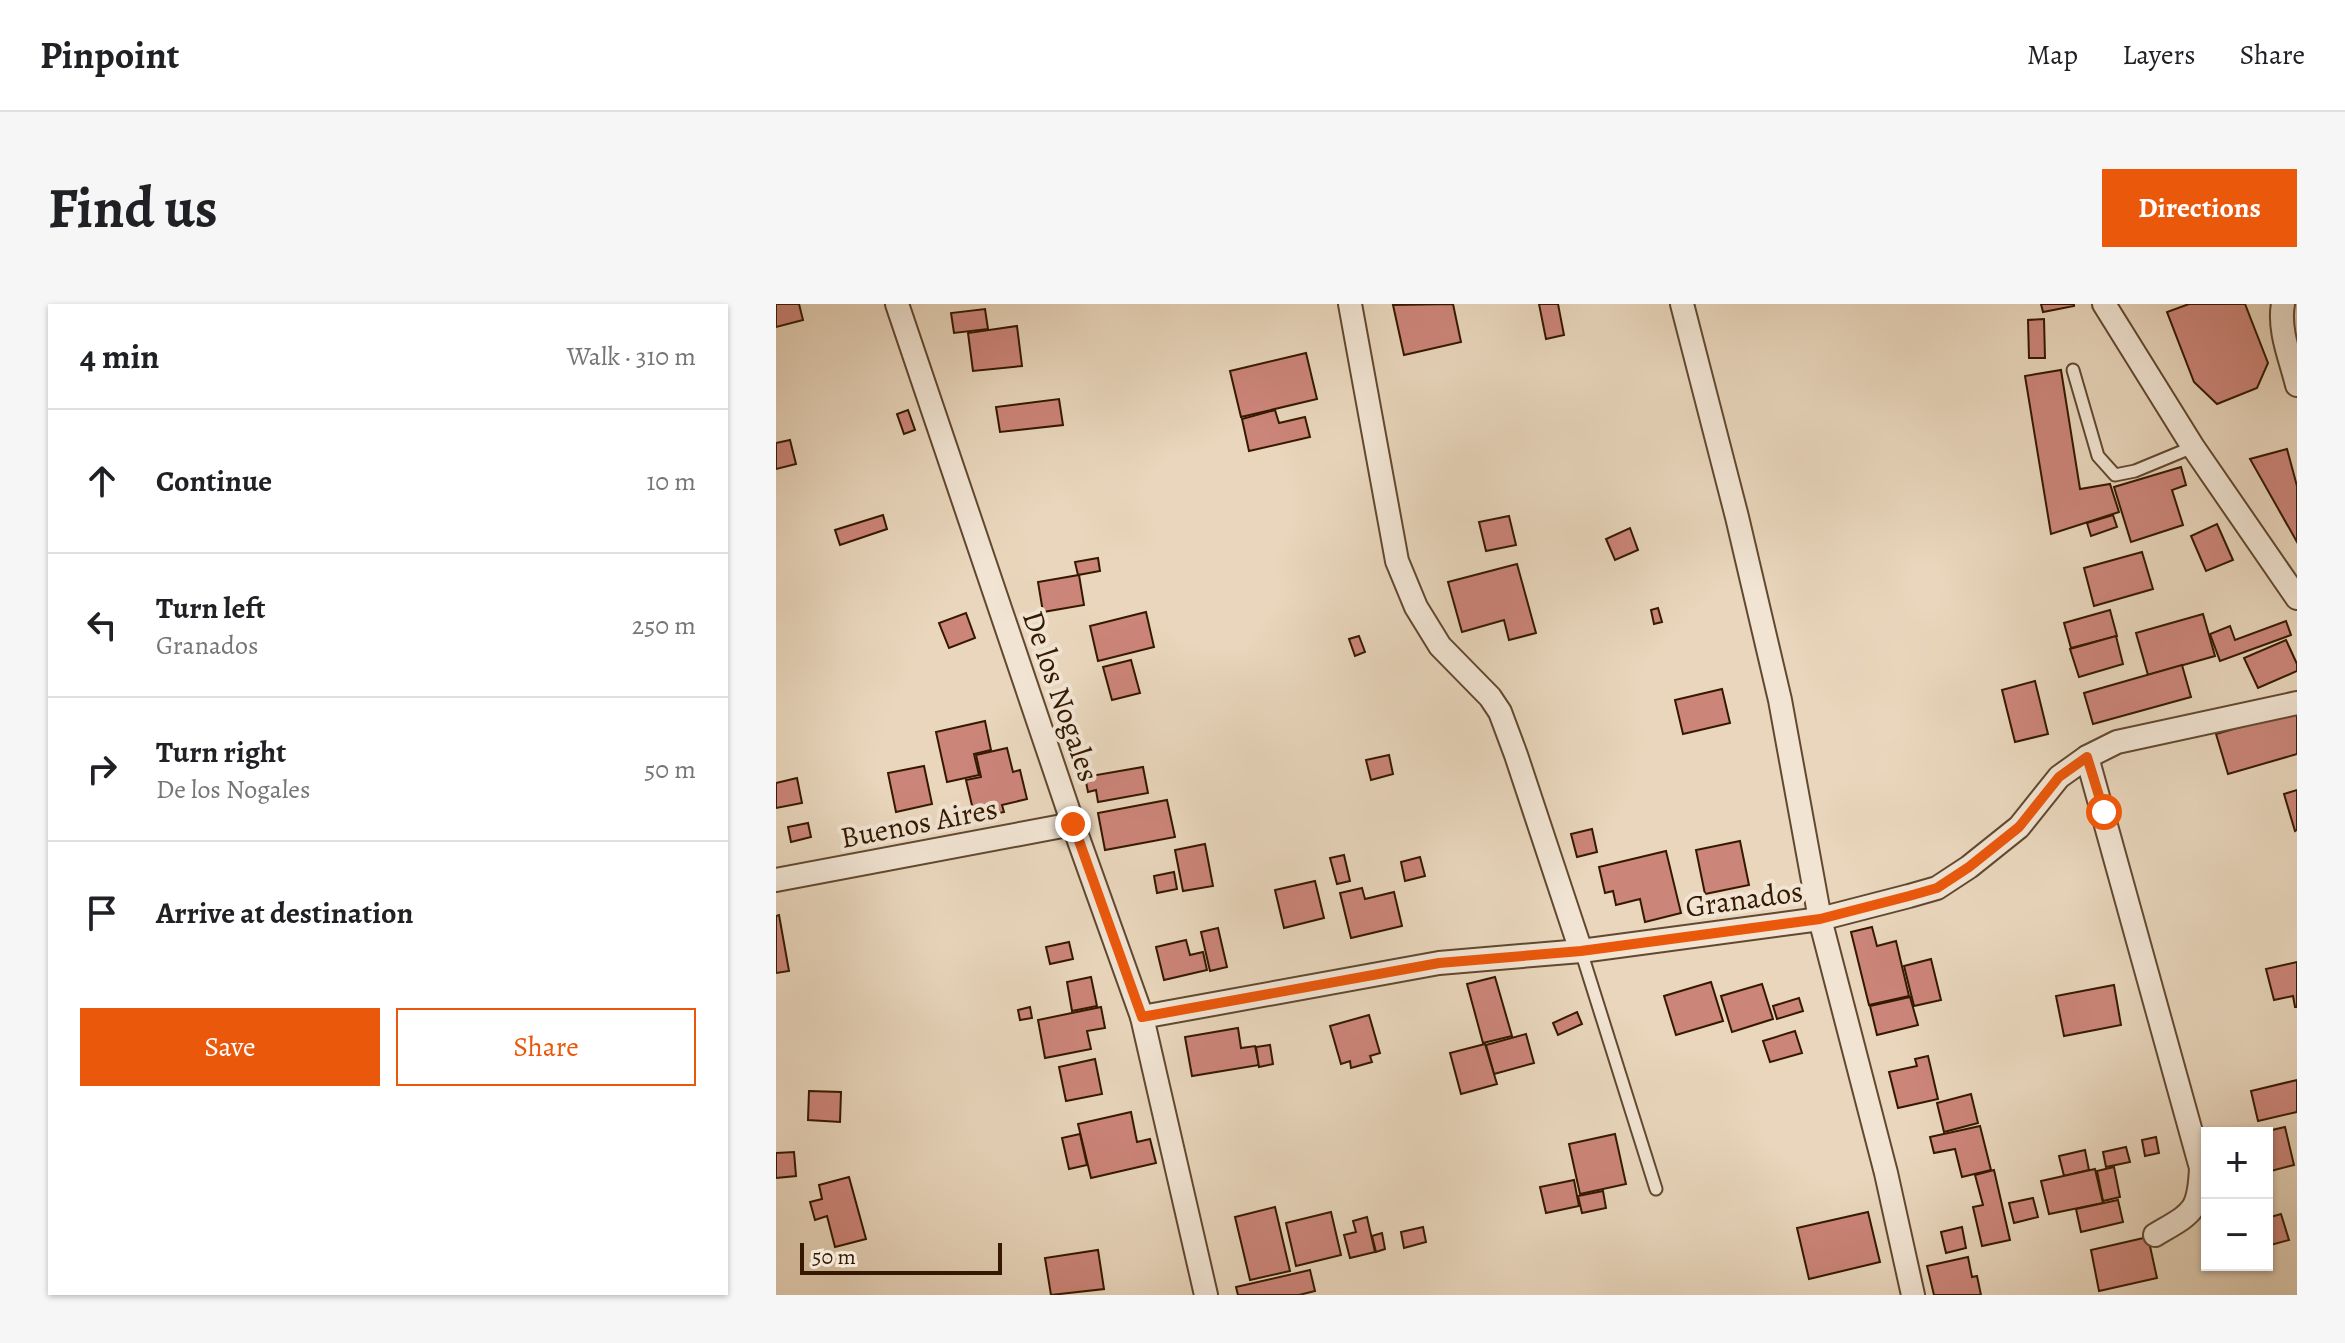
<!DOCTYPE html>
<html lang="en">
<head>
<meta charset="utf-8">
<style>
	:root { --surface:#fff; --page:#f6f6f6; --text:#202124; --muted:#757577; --line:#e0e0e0; --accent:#ea580c }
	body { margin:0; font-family:Alegreya,serif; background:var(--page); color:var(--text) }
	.controls { position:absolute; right:24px; bottom:24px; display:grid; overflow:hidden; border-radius:0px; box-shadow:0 2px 6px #0004 }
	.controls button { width:72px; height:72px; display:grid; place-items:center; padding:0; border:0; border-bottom:2px solid var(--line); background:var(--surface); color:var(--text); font:40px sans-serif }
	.scale { position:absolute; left:24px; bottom:20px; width:202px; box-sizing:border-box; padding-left:8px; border:4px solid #341900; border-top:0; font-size:22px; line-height:28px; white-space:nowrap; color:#341900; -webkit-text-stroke:6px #f1e4d3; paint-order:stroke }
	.stop { position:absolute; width:24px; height:24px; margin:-18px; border:6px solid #ea580c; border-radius:50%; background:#fff }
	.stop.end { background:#ea580c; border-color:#fff; box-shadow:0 2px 8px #0008 }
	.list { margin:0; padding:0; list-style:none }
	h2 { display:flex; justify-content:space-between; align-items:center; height:104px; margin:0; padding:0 32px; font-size:34px }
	h2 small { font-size:26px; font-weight:400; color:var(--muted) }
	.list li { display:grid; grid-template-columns:52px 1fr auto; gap:24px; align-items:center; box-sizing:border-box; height:144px; padding:0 32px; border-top:2px solid var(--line) }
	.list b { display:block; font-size:30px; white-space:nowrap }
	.list p { margin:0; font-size:26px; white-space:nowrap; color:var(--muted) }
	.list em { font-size:26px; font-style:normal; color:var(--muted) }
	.actions { display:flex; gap:16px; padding:24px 32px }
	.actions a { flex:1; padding:18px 0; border:2px solid var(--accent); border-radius:0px; text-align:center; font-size:28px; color:var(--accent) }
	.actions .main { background:var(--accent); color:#fff }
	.icon { flex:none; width:44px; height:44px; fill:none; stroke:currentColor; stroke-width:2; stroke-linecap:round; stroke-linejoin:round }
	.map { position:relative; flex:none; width:1521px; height:991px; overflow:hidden; border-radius:0px }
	header { display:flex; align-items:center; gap:48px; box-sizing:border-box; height:112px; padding:0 40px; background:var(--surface); border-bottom:2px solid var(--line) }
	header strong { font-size:38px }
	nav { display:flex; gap:44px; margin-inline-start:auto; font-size:28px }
	.intro { display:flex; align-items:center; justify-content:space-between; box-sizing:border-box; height:192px; padding:0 48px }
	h1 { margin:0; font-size:56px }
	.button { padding:20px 36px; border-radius:0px; background:var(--accent); color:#fff; font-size:28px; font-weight:700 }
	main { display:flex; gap:48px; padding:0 48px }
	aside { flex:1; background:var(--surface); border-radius:0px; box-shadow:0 2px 6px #0004 }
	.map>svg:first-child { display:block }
</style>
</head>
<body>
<header>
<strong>Pinpoint</strong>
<nav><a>Map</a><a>Layers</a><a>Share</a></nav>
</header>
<div class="intro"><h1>Find us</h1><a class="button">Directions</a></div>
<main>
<aside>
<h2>4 min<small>Walk · 310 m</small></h2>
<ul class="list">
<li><svg class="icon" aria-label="ahead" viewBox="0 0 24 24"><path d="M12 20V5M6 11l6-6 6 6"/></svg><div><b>Continue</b></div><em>10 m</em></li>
<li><svg class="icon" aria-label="left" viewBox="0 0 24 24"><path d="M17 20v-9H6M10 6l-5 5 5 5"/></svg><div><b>Turn left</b><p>Granados</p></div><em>250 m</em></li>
<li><svg class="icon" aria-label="right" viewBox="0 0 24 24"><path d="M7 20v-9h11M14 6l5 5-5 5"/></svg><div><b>Turn right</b><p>De los Nogales</p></div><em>50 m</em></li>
<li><svg class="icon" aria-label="arrive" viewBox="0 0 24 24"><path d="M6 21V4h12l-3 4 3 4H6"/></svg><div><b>Arrive at destination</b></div></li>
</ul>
<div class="actions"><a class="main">Save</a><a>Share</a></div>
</aside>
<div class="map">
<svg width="1521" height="991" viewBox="0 0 1521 991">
	<rect width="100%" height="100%" fill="#e9d6bc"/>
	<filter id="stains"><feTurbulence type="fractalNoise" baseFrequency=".0025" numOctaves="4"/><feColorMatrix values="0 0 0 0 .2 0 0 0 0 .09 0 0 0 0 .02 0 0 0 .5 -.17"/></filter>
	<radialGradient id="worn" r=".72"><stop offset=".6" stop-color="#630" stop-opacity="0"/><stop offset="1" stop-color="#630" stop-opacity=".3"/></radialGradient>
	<g fill="#cc8579" stroke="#341900" stroke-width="2">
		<polygon points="0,0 23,0 27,16 0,23"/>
		<polygon points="677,0 685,38 628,51 617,1"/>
		<polygon points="763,0 782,0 788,31 770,35"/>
		<polygon points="1265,0 1298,0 1298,2 1267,8"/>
		<polygon points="1413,0 1469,0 1492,59 1481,84 1441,100 1418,78 1391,8"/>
		<polygon points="209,5 212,25 178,29 175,9"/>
		<polygon points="1268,15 1269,54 1253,54 1252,16"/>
		<polygon points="241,22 246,62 197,67 192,29"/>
		<polygon points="530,49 541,95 465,113 454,67"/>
		<polygon points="1285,66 1304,185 1334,180 1343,208 1275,230 1249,72"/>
		<polygon points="283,95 287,121 224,128 220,103"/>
		<polygon points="132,106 139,126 128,130 121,110"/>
		<polygon points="499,106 503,119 529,113 534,133 473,147 466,115"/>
		<polygon points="14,136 20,160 0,165 0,139"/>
		<polygon points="1511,145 1521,182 1521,238 1474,155"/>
		<polygon points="1405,163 1410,181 1396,186 1407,221 1355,238 1338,183"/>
		<polygon points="107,211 111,225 64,241 59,226"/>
		<polygon points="1337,211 1341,223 1315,232 1311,219"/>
		<polygon points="733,212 740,241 710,247 703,218"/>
		<polygon points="1441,220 1457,256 1430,267 1415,232"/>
		<polygon points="854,224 862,246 839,256 830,235"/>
		<polygon points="1366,248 1377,285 1318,302 1308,264"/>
		<polygon points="322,254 324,267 302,271 299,258"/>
		<polygon points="741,260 760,329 733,336 728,316 686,328 672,278"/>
		<polygon points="303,271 308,301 267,308 262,278"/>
		<polygon points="882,304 886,318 878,320 875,306"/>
		<polygon points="1334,306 1341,332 1295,344 1288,319"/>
		<polygon points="370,308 378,343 322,357 314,322"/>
		<polygon points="190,309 199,334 173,344 163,319"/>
		<polygon points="1427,310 1439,352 1372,371 1360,329"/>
		<polygon points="1510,317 1515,331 1444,357 1434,330 1454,322 1459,336"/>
		<polygon points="583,332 589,348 579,352 573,335"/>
		<polygon points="1340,332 1347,360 1303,373 1294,345"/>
		<polygon points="1510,336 1521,360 1521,367 1482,384 1468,354"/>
		<polygon points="355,356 364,389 336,396 327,363"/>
		<polygon points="1406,361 1415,393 1317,420 1308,389"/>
		<polygon points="1259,377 1272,430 1239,438 1226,386"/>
		<polygon points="946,385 954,419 907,430 899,396"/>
		<polygon points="1521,407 1521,450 1452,470 1440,430"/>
		<polygon points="209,417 215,446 198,450 203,471 171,478 160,428"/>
		<polygon points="231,444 237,468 244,466 251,495 226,501 228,508 199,514 190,476 205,473 200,451"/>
		<polygon points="613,451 617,470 595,476 590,456"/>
		<polygon points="148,462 156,500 120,508 112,469"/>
		<polygon points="367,463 372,489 322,498 320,486 312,488 309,473"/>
		<polygon points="21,474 26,499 0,504 0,479"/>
		<polygon points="1521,486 1521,526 1519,527 1508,490"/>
		<polygon points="391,496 399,533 329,546 322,509"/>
		<polygon points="32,519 35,533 15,538 12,523"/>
		<polygon points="816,525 821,548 801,553 795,530"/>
		<polygon points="964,537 973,581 929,590 920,546"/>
		<polygon points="429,540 437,582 407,587 399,546"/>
		<polygon points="890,547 905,609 869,618 864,595 840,601 837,587 829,589 823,563"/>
		<polygon points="568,551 574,577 561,580 554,554"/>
		<polygon points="644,553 649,572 629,577 625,558"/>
		<polygon points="398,568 401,585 381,589 378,572"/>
		<polygon points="539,577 548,614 508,624 499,586"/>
		<polygon points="586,584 589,595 618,588 626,622 575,634 564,589"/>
		<polygon points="3,611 13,667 0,669 0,612"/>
		<polygon points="1096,623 1101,642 1120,637 1133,692 1093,701 1075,628"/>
		<polygon points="442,624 451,663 434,667 425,628"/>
		<polygon points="410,636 414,651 427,648 431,666 388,676 380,643"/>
		<polygon points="293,638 297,655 274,660 270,643"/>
		<polygon points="1155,655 1165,696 1138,702 1128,662"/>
		<polygon points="1521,658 1521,703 1519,703 1517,692 1498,696 1490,665"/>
		<polygon points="315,673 321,702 296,707 291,678"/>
		<polygon points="719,673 736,732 707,739 691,680"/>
		<polygon points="935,678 947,717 900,731 888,692"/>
		<polygon points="986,680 997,715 956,728 945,692"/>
		<polygon points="1338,681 1345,721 1288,732 1280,692"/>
		<polygon points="1134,693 1142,721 1101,731 1094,702"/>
		<polygon points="1023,694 1027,707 1001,715 997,702"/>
		<polygon points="254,703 256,714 244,716 242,706"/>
		<polygon points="325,703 329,724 311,727 315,745 269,754 262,716"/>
		<polygon points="801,708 806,720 782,731 777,719"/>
		<polygon points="593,711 604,749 594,752 596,758 575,764 574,757 565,760 554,722"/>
		<polygon points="462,724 465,744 479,742 483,761 416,772 409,733"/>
		<polygon points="1019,727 1026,749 994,758 987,737"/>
		<polygon points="750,730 758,759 718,770 710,741"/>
		<polygon points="709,740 721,780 685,790 674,749"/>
		<polygon points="494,741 497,760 483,763 480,743"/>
		<polygon points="1152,752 1162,795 1122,804 1113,768 1141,762 1139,755"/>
		<polygon points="319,755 326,790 290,797 283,763"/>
		<polygon points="1521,776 1521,808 1482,817 1475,787"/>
		<polygon points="33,787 65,788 64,818 32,816"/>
		<polygon points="1195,790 1202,819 1168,828 1161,799"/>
		<polygon points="355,808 361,838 374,835 380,859 315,874 302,820"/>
		<polygon points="1204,822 1215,866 1186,873 1179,845 1158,849 1154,833"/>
		<polygon points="1509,823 1518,861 1491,868 1491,829 1483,829"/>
		<polygon points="304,830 311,861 293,865 286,834"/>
		<polygon points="839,830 850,880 804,890 793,840"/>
		<polygon points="1380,833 1383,849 1369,852 1366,836"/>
		<polygon points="1350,843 1354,858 1330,863 1327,848"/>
		<polygon points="1309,846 1313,866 1288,872 1283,852"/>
		<polygon points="18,848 20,872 0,874 0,849"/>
		<polygon points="1338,863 1344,893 1327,897 1321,867"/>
		<polygon points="1319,865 1327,899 1273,910 1265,877"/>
		<polygon points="1218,866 1234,936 1206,942 1197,903 1207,901 1199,871"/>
		<polygon points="73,873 90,935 59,943 51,912 39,916 34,898 46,895 43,881"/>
		<polygon points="798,876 803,902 770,909 764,883"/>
		<polygon points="827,887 830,904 806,909 802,892"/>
		<polygon points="1257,894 1262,913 1238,919 1233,899"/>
		<polygon points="1342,896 1347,918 1305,928 1300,905"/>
		<polygon points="499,903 514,967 474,976 459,913"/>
		<polygon points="555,908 565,951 520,962 510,919"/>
		<polygon points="1092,908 1104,958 1033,975 1021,924"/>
		<polygon points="1505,910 1513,936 1491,942 1491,914"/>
		<polygon points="591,913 599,948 574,954 568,931 580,928 577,917"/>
		<polygon points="647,923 650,938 628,944 625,928"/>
		<polygon points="1186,923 1190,944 1170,949 1165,928"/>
		<polygon points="606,929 609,945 600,948 596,932"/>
		<polygon points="1372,933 1381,974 1323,987 1315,946"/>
		<polygon points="322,946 328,985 275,991 269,954"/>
		<polygon points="1192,953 1196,973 1201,972 1205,991 1158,991 1151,962"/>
		<polygon points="534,966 539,987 523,991 462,991 460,983"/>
	</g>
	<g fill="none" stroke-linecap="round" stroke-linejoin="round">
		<g stroke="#61482f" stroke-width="15">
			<g id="service">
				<polyline points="1297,66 1322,152 1339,171 1359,167 1417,143"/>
				<polyline points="805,647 880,885"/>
			</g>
		</g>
		<g stroke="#61482f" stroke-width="26">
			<g id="minor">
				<polyline points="121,0 297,520 366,713 430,991"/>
				<polyline points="574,0 621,257 640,303 664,342 714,393 724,408 740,451 805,647"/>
				<polyline points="906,0 961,213 1004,396 1044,615 1110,869 1137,991"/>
				<polyline points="1328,0 1417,143 1521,294"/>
				<path d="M1507 0C1502 26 1515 56 1521 81"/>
				<path d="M1311 453 1425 864C1423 909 1416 909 1379 931"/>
				<polyline points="0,576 297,520"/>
				<polyline points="366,713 663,659 805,647 1044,615 1133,592 1161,584 1193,563 1243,523 1283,473 1311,453 1341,438 1521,399"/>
			</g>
		</g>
		<use href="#service" stroke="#f1e4d3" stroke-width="11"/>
		<use href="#minor" stroke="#f1e4d3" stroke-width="22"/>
	</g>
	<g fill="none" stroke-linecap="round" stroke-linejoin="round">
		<polyline stroke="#ea580c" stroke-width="10" points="297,520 366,713 663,659 805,647 1044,615 1133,592 1161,584 1193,563 1243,523 1283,473 1311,453 1328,508"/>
	</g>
	<g text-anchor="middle" stroke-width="8" stroke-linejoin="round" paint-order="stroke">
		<g font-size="30" fill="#341900" stroke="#f1e4d3">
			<text transform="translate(285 392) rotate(71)" y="10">De los Nogales</text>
			<text transform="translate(143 519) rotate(-11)" y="10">Buenos Aires</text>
			<text transform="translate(968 595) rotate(-8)" y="10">Granados</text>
		</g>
	</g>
	<rect width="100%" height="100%" filter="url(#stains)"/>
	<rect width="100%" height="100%" fill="url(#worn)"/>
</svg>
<div class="controls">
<button>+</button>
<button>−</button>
</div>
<div class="scale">50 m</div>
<div class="stop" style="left:1328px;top:508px"></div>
<div class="stop end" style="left:297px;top:520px"></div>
</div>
</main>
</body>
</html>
